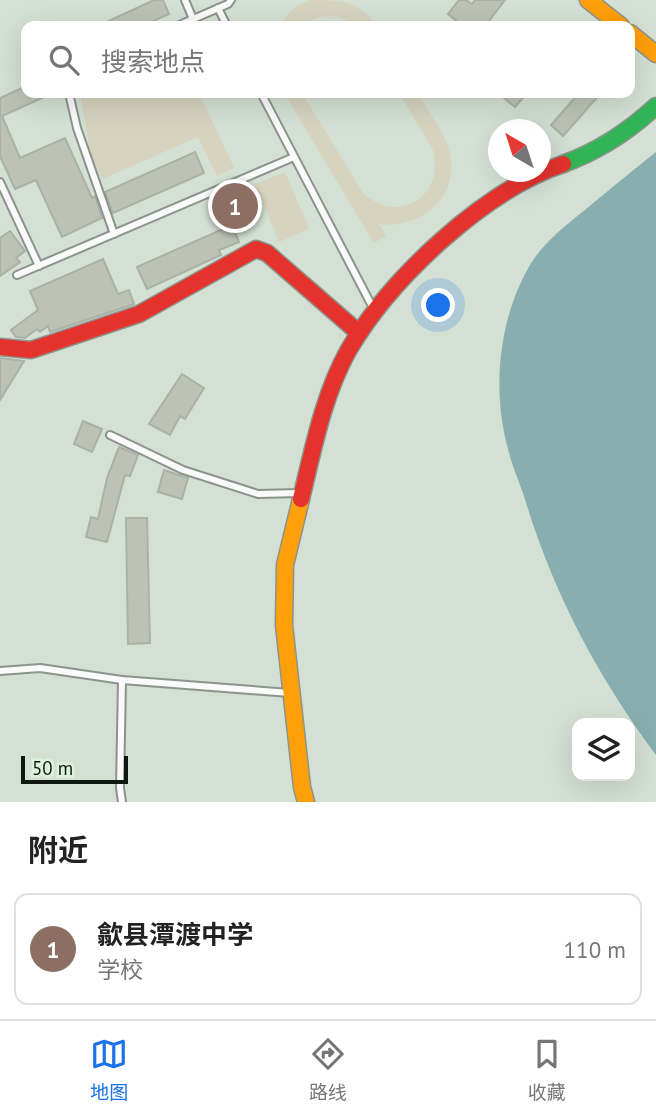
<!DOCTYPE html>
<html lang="zh">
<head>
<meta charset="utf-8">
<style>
	:root { --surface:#fff; --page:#f2f2f2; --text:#222; --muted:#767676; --line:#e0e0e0; --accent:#1a73e8 }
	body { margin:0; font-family:"PT Sans","Noto Sans SC",sans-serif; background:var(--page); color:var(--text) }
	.controls { position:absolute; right:21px; bottom:21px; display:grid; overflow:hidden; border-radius:14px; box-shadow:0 7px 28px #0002 }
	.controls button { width:63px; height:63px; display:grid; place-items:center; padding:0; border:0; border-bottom:2px solid var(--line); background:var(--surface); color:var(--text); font:35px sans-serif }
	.compass { position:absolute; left:488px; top:119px; width:63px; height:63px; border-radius:50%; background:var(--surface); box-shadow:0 7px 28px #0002; rotate:321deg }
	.scale { position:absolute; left:21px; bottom:18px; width:107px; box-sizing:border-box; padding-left:7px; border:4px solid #0f1810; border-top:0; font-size:19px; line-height:24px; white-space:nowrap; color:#0f1810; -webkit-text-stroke:5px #dbf3dd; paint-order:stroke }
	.you { position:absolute; left:439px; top:306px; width:24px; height:24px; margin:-18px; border:5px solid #fff; border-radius:50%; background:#1a73e8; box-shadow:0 0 0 10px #1a73e833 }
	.badge { display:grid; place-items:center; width:46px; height:46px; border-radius:50%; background:var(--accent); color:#fff; font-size:23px; font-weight:700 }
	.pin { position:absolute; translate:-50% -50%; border:4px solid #fff; box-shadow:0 2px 7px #0006 }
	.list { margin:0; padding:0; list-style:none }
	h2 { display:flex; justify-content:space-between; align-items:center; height:91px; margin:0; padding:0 28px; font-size:30px }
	h2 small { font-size:23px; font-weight:400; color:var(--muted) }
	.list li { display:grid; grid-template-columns:46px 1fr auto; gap:21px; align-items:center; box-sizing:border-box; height:112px; margin:0 14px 14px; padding:0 14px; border:2px solid var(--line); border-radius:14px }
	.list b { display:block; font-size:26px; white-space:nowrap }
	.list p { margin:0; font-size:23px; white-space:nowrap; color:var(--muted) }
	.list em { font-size:23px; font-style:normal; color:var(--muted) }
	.icon { flex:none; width:38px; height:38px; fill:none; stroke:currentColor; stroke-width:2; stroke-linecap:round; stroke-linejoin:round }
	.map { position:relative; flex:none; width:656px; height:802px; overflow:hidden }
	.search { position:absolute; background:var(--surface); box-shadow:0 7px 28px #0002; left:21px; right:21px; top:21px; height:77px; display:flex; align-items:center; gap:18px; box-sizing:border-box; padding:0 24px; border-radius:14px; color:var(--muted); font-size:26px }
	.sheet { height:217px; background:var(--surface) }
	nav { display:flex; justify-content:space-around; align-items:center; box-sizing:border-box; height:98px; border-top:2px solid var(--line); background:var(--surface); font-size:19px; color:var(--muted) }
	nav a { display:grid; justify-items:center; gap:4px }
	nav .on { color:var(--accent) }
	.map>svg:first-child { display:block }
</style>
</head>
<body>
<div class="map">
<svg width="656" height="802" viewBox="0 0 656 802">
	<rect width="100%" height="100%" fill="#d4e0d4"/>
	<g fill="#d6d3bf">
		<path d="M310 0C341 0 358 0 377 26H356L342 18 333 16 316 18 302 26H278L295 7Z"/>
		<polygon points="80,93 199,93 234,168 217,176 198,137 102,179 91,156"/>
		<path d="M284 93H302L363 193C398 226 446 196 433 150L399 93H417C428 111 444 130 449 151 462 195 421 230 379 224L386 236 374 243Z"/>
		<polygon points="285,172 309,229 279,242 255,184"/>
	</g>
	<path fill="#88aeb0" d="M656 152V755C597 676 552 590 524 496 518 479 511 463 507 445 492 387 499 318 530 265 544 242 565 226 586 209 609 190 632 171 656 152Z"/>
	<g fill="#bcc3b6" stroke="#aab1a6" stroke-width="2">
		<polygon points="154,0 163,0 169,14 142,26 98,26"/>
		<polygon points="459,0 466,0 472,4 475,0 505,0 485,26 463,26 448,14"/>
		<polygon points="26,86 26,93 53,93 2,116 20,158 65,138 92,198 95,196 102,218 62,237 36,180 15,189 0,156 0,98"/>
		<polygon points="498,93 527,93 515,107"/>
		<polygon points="579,93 601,93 563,136 551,125"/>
		<polygon points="195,152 204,173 113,213 105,192"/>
		<polygon points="232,225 239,242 219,250 221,255 147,289 137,267"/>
		<polygon points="10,231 25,251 16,258 20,262 0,276 0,238"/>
		<polygon points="103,259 118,294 129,290 134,304 50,332 48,326 40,332 37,329 25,338 16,337 11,330 38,310 30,291"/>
		<polygon points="0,358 24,361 0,400"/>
		<polygon points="182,374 204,388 185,419 180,416 170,435 149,424"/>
		<polygon points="83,421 102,429 92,452 74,444"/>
		<polygon points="119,447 138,455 130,476 125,475 107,542 86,537 91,517 98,519 107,478"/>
		<polygon points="164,470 188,478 182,499 158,492"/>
		<polygon points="126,518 147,518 150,643 128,644"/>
	</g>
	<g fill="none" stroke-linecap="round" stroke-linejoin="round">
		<g stroke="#8b948b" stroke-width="10">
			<g id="lane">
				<polyline points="185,0 193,19"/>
				<polyline points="218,8 227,26"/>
				<polyline points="177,26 228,4 231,0"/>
				<polyline points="69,93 77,128 114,234"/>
				<polyline points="261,93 373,308"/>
				<polyline points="0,182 39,266"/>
				<polyline points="17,275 294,157"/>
				<polyline points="110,435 183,470 258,494 299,493"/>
				<polyline points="0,671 40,668 122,680 290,693"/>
				<polyline points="122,680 120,788 122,802"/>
			</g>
		</g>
		<g stroke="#8b948b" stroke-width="19">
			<path id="fast" d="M563 164C599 151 628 132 656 106"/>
		</g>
		<g stroke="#8b948b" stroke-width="19">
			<g id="slow">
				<polyline points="588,0 621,26"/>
				<polyline points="630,33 656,54"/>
				<polyline points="301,499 285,565 284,625 302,787 306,802"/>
			</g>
		</g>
		<g stroke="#8b948b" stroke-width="19">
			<g id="jam">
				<polyline points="0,347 31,350 139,314 256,249 267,253 359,333"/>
				<path d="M301 499C313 450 323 396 348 351 390 279 483 191 563 164"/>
			</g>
		</g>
		<use href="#lane" stroke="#f9faf9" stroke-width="6"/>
		<use href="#fast" stroke="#30b455" stroke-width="16"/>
		<use href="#slow" stroke="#ff9f0a" stroke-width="16"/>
		<use href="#jam" stroke="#e5322d" stroke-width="16"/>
	</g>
</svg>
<div class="controls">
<button><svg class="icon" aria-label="layers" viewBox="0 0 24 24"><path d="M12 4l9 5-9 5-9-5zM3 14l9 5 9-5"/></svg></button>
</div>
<svg class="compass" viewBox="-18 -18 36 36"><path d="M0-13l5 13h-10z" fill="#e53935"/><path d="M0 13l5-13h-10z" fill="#767676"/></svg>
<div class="scale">50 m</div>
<div class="you"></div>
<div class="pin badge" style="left:235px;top:206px;background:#8d6e63">1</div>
<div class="search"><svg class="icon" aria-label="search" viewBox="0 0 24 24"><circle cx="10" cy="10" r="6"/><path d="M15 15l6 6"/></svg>搜索地点</div>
</div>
<section class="sheet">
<h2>附近<small></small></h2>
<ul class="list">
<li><span class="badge" style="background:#8d6e63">1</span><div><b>歙县潭渡中学</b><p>学校</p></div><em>110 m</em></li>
</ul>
</section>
<nav>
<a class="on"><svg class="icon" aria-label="map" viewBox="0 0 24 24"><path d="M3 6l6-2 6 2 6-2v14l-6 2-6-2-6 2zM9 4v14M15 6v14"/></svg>地图</a>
<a><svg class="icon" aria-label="directions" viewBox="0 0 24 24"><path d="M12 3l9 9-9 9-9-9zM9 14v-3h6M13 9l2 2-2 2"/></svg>路线</a>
<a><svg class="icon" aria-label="saved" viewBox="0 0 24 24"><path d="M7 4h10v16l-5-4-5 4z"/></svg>收藏</a>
</nav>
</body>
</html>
